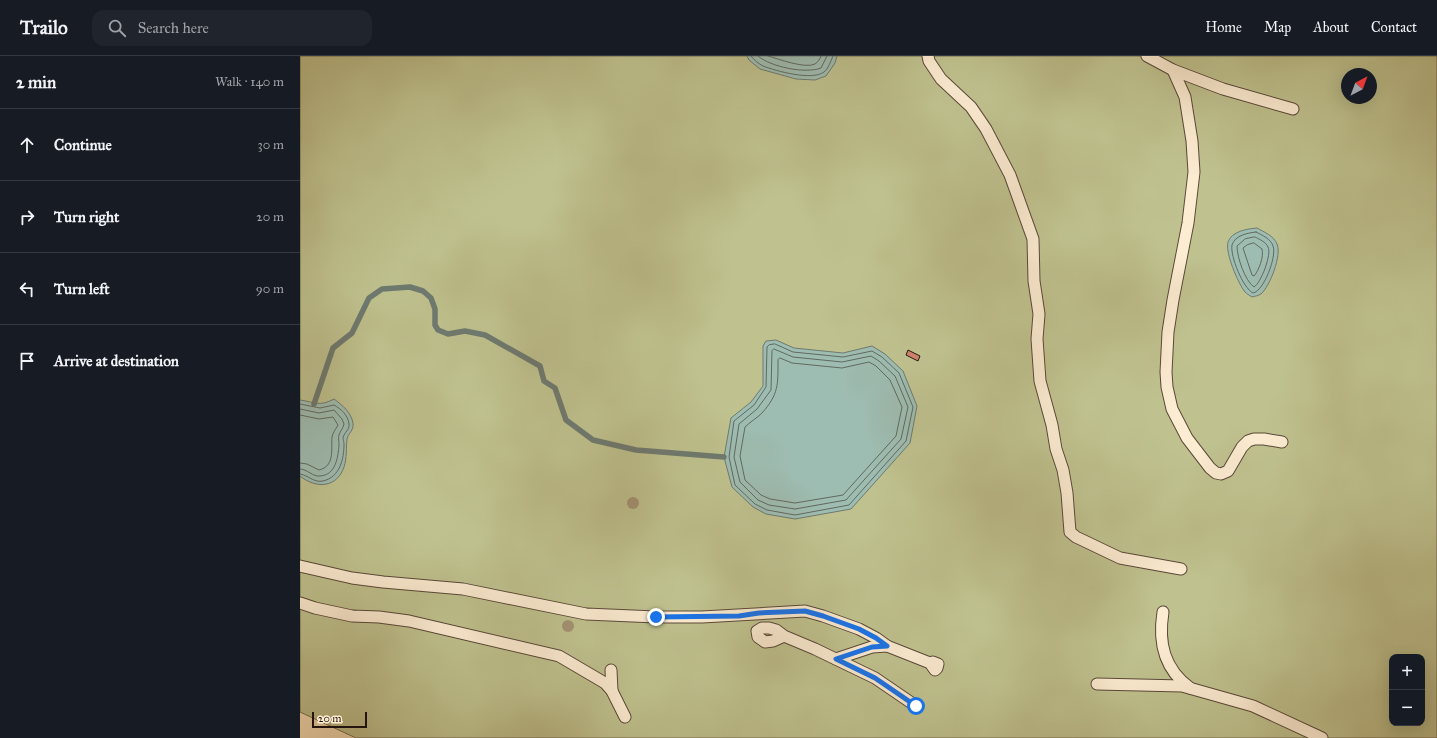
<!DOCTYPE html>
<html lang="en">
<head>
<meta charset="utf-8">
<style>
	:root { --surface:#171b24; --page:#20242c; --text:#f1f3f6; --muted:#9ea1a6; --line:#363941 }
	body { margin:0; font-family:"IM FELL Great Primer",serif; background:var(--page); color:var(--text) }
	.controls { position:absolute; right:12px; bottom:12px; display:grid; overflow:hidden; border-radius:8px; box-shadow:0 4px 16px #0002 }
	.controls button { width:36px; height:36px; display:grid; place-items:center; padding:0; border:0; border-bottom:1px solid var(--line); background:var(--surface); color:var(--text); font:20px sans-serif }
	.compass { position:absolute; left:1041px; top:12px; width:36px; height:36px; border-radius:50%; background:var(--surface); box-shadow:0 4px 16px #0002; rotate:41deg }
	.scale { position:absolute; left:12px; bottom:10px; width:55px; box-sizing:border-box; padding-left:4px; border:2px solid #25150e; border-top:0; font-size:11px; line-height:14px; white-space:nowrap; color:#25150e; -webkit-text-stroke:3px #fcecd2; paint-order:stroke }
	.stop { position:absolute; width:12px; height:12px; margin:-9px; border:3px solid #1a73e8; border-radius:50%; background:#fff }
	.stop.end { background:#1a73e8; border-color:#fff; box-shadow:0 1px 4px #0008 }
	.list { margin:0; padding:0; list-style:none }
	h2 { display:flex; justify-content:space-between; align-items:center; height:52px; margin:0; padding:0 16px; font-size:17px }
	h2 small { font-size:13px; font-weight:400; color:var(--muted) }
	.list li { display:grid; grid-template-columns:26px 1fr auto; gap:12px; align-items:center; box-sizing:border-box; height:72px; padding:0 16px; border-top:1px solid var(--line) }
	.list b { display:block; font-size:15px; white-space:nowrap }
	.list em { font-size:13px; font-style:normal; color:var(--muted) }
	.icon { flex:none; width:22px; height:22px; fill:none; stroke:currentColor; stroke-width:2; stroke-linecap:round; stroke-linejoin:round }
	.map { position:relative; flex:none; width:1137px; height:682px; overflow:hidden }
	header { display:flex; align-items:center; gap:24px; box-sizing:border-box; height:56px; padding:0 20px; background:var(--surface); border-bottom:1px solid var(--line) }
	header strong { font-size:19px }
	nav { display:flex; gap:22px; margin-inline-start:auto; font-size:14px }
	.search { width:280px; height:36px; background:var(--page); display:flex; align-items:center; gap:10px; box-sizing:border-box; padding:0 14px; border-radius:12px; color:var(--muted); font-size:15px }
	main { display:flex }
	aside { flex:1; background:var(--surface) }
	.map>svg:first-child { display:block }
</style>
</head>
<body>
<header>
<strong>Trailo</strong>
<div class="search"><svg class="icon" aria-label="search" viewBox="0 0 24 24"><circle cx="10" cy="10" r="6"/><path d="M15 15l6 6"/></svg>Search here</div>
<nav><a>Home</a><a>Map</a><a>About</a><a>Contact</a></nav>
</header>
<main>
<aside>
<h2>2 min<small>Walk · 140 m</small></h2>
<ul class="list">
<li><svg class="icon" aria-label="ahead" viewBox="0 0 24 24"><path d="M12 20V5M6 11l6-6 6 6"/></svg><div><b>Continue</b></div><em>30 m</em></li>
<li><svg class="icon" aria-label="right" viewBox="0 0 24 24"><path d="M7 20v-9h11M14 6l5 5-5 5"/></svg><div><b>Turn right</b></div><em>20 m</em></li>
<li><svg class="icon" aria-label="left" viewBox="0 0 24 24"><path d="M17 20v-9H6M10 6l-5 5 5 5"/></svg><div><b>Turn left</b></div><em>90 m</em></li>
<li><svg class="icon" aria-label="arrive" viewBox="0 0 24 24"><path d="M6 21V4h12l-3 4 3 4H6"/></svg><div><b>Arrive at destination</b></div></li>
</ul>
</aside>
<div class="map">
<svg width="1137" height="682" viewBox="0 0 1137 682">
	<rect width="100%" height="100%" fill="#fae1b9"/>
	<filter id="stains"><feTurbulence type="fractalNoise" baseFrequency=".005" numOctaves="4"/><feColorMatrix values="0 0 0 0 .2 0 0 0 0 .09 0 0 0 0 .02 0 0 0 .5 -.17"/></filter>
	<radialGradient id="worn" r=".72"><stop offset=".6" stop-color="#630" stop-opacity="0"/><stop offset="1" stop-color="#630" stop-opacity=".3"/></radialGradient>
	<path fill="#bfc28f" stroke="#726c4e" fill-rule="evenodd" d="M0 0H1137V682H56L0 656ZM1047 18H1071V42H1047ZM1092 601H1122V667H1092Z"/>
	<g fill="#9ebdb2" stroke="#6e7a70">
		<polygon points="447,0 537,0 535,7 526,20 515,24 496,23 460,13 449,4"/>
		<path d="M957 172C964 176 974 180 977 188 982 199 970 230 961 238 958 240 955 240 952 241 949 239 947 238 945 236 938 227 925 197 928 186 932 175 947 173 957 172Z"/>
		<polygon points="476,284 494,292 543,297 572,290 585,298 603,315 617,350 610,387 551,453 495,463 466,458 453,451 432,431 424,401 431,362 451,346 463,330 463,290 466,285"/>
		<path d="M34 343C42 349 51 356 53 367 54 375 48 377 47 383 46 392 47 402 44 411 37 432 16 433 0 420V344C15 346 19 351 34 343Z"/>
	</g>
	<g fill="none" stroke-linecap="round" stroke-linejoin="round">
		<g stroke="#626960" stroke-width="1">
			<path d="M451 0C454 4 459 8 463 10 476 15 512 25 524 16 528 13 531 5 533 0"/>
			<path d="M458 0C471 11 505 18 521 12L527 0"/>
			<path d="M468 0C479 3 505 13 515 8 518 6 520 3 521 0"/>
			<path d="M956 176C962 179 971 183 973 190 977 200 964 235 953 237 943 232 930 200 932 189 935 179 948 177 956 176Z"/>
			<path d="M955 181C959 183 966 186 968 191 972 198 961 227 954 231 945 225 937 201 937 190L945 183Z"/>
			<path d="M954 187 962 193C964 201 959 214 954 220L952 219 943 192 947 189Z"/>
			<polygon points="475,288 493,296 543,301 572,295 582,301 599,317 613,351 606,385 549,449 495,459 467,454 455,448 435,429 429,401 434,365 454,349 466,331 467,291 469,289"/>
			<polygon points="474,293 493,301 542,306 571,300 579,305 595,320 608,351 601,383 546,444 495,453 469,449 458,444 440,426 434,401 439,368 457,353 471,334 472,295"/>
			<path d="M480 302 492 307 542 312 569 306 576 310 590 324 602 351 596 380 543 439 495 447 470 443 461 439 445 424 440 400 445 371C450 366 457 362 462 357 479 338 478 328 478 304Z"/>
			<path d="M0 348 20 352 34 349C41 353 48 359 49 368 50 374 44 376 43 382 43 382 44 387 44 388 44 403 40 421 23 425 14 427 8 419 0 418"/>
			<path d="M0 353 19 357 34 354 42 363 44 368C43 373 40 375 39 379 38 382 39 386 39 389 38 401 36 419 20 420 13 421 7 413 0 413"/>
			<path d="M0 359 19 363 33 361 38 369C36 373 33 376 32 381 31 394 35 410 19 414L7 408 0 407"/>
		</g>
		<polyline stroke="#6e7a70" stroke-width="5.5" points="14,348 33,292 52,277 69,242 82,233 110,231 123,235 131,242 135,253 135,269 138,274 148,278 165,275 185,279 240,310 244,325 255,332 266,364 293,384 336,394 424,401"/>
	</g>
	<polygon fill="#cf8370" stroke="#25150e" points="608,294 620,300 618,305 606,299"/>
	<g fill="none" stroke-linecap="round" stroke-linejoin="round">
		<g stroke="#5a4839" stroke-width="13">
			<g id="lane">
				<polyline points="628,0 629,5 641,23 671,51 686,73 710,119 733,183 734,225 739,258 737,283 740,325 752,369 756,393 763,414 767,437 770,476 776,481 820,502 881,513"/>
				<polyline points="847,0 873,14 923,33 993,53"/>
				<polyline points="873,14 885,41 892,85 894,116 888,167 873,244 868,276 866,316 867,331 872,353 887,382 910,412 916,417 921,418 928,415 942,391 948,385 954,383 964,383 982,386"/>
				<polyline points="0,510 52,522 83,526 163,533 286,558 356,561 402,561 505,555 523,560 559,573 576,582 587,590 630,607 633,606 638,608 637,612 635,614 630,607"/>
				<polyline points="0,547 15,552 52,560 79,561 109,565 259,600 305,627 312,635 325,661"/>
				<path d="M863 556C858 587 864 613 890 632"/>
				<polyline points="484,580 473,585 465,586 458,581 457,575 462,572 469,572 476,574 484,580 515,593 575,622 616,650"/>
				<polyline points="536,603 572,591 587,590"/>
				<polyline points="311,614 312,635"/>
				<polyline points="797,628 882,630 953,650 1022,682"/>
			</g>
		</g>
		<use href="#lane" stroke="#fcecd2" stroke-width="11"/>
	</g>
	<g fill="#a39274">
		<circle cx="333" cy="447" r="6"/>
		<circle cx="268" cy="570" r="6"/>
	</g>
	<g fill="none" stroke-linecap="round" stroke-linejoin="round">
		<polyline stroke="#1a73e8" stroke-width="5" points="356,561 439,560 459,557 505,555 523,560 559,573 576,582 587,590 572,591 536,603 575,622 616,650"/>
	</g>
	<rect width="100%" height="100%" filter="url(#stains)"/>
	<rect width="100%" height="100%" fill="url(#worn)"/>
</svg>
<div class="controls">
<button>+</button>
<button>−</button>
</div>
<svg class="compass" viewBox="-18 -18 36 36"><path d="M0-13l5 13h-10z" fill="#e53935"/><path d="M0 13l5-13h-10z" fill="#9ea1a6"/></svg>
<div class="scale">20 m</div>
<div class="stop" style="left:616px;top:650px"></div>
<div class="stop end" style="left:356px;top:561px"></div>
</div>
</main>
</body>
</html>
